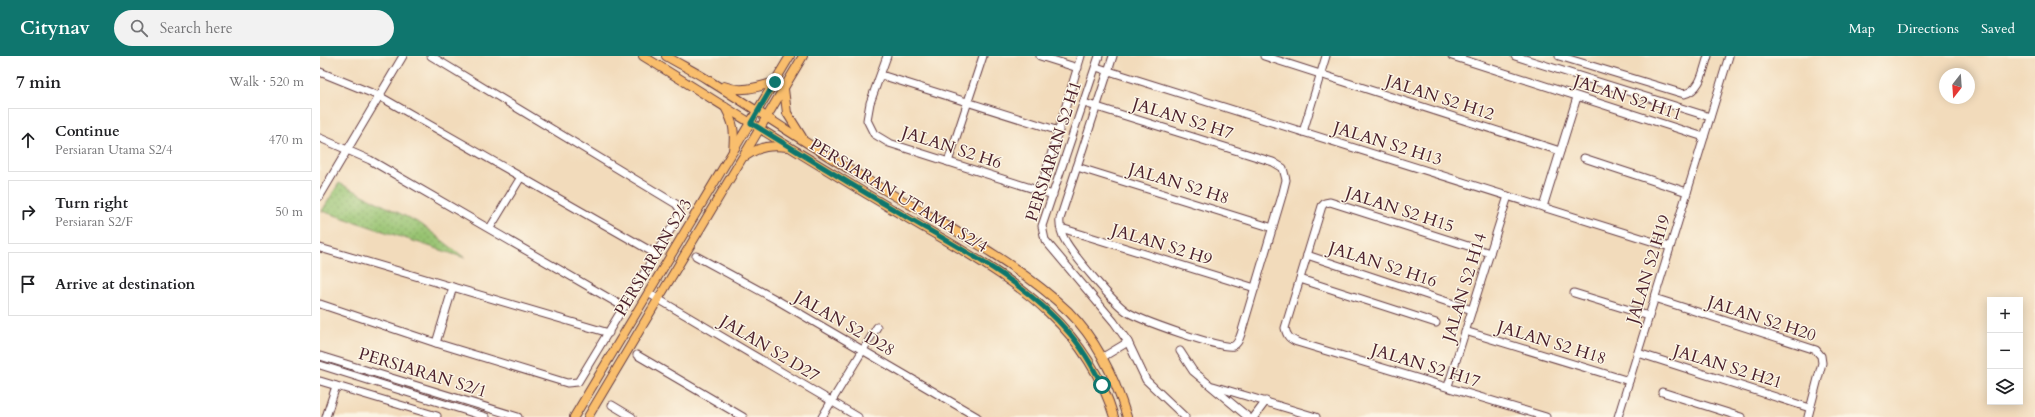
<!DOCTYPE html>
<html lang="en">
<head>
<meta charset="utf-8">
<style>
	:root { --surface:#fff; --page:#f2f2f2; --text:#202124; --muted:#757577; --line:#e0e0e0; --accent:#0f766e }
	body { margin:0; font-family:Cardo,serif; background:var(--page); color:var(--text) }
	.controls { position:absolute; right:12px; bottom:12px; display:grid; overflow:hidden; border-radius:0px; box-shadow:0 2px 10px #0003 }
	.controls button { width:36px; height:36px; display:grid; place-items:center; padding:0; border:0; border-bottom:1px solid var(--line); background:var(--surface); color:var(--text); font:20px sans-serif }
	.compass { position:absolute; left:1619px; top:12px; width:36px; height:36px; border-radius:50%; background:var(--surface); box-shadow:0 2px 10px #0003; rotate:197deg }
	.stop { position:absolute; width:12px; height:12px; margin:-9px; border:3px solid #0f766e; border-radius:50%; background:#fff }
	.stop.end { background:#0f766e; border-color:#fff; box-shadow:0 1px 4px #0008 }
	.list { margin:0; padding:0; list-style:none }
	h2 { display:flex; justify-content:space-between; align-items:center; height:52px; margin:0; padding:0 16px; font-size:17px }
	h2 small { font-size:13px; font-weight:400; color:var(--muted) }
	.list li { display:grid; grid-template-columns:26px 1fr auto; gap:12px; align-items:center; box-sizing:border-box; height:64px; margin:0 8px 8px; padding:0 8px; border:1px solid var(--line); border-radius:0px }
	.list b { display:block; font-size:15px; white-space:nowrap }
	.list p { margin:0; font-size:13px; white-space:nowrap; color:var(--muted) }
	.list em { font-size:13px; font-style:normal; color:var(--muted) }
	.icon { flex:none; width:22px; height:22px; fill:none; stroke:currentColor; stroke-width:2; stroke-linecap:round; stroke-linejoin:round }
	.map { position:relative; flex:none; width:1715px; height:361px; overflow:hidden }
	header { display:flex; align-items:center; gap:24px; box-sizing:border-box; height:56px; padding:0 20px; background:var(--accent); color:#fff }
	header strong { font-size:19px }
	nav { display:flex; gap:22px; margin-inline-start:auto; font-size:14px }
	.search { width:280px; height:36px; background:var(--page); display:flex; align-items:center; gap:10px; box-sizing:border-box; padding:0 14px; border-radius:22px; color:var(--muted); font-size:15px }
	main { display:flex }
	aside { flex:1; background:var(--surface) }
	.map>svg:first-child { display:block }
</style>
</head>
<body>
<header>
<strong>Citynav</strong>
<div class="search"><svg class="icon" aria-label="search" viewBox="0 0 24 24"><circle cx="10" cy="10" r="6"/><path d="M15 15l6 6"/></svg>Search here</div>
<nav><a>Map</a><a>Directions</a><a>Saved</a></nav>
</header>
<main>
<aside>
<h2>7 min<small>Walk · 520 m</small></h2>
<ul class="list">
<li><svg class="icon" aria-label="ahead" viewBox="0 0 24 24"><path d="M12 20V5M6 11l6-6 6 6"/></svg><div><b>Continue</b><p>Persiaran Utama S2/4</p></div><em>470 m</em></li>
<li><svg class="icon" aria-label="right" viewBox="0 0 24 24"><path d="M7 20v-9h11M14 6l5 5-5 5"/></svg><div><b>Turn right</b><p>Persiaran S2/F</p></div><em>50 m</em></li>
<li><svg class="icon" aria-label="arrive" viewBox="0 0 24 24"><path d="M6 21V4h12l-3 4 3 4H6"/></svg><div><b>Arrive at destination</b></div></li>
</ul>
</aside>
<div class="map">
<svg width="1715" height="361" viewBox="0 0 1715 361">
	<defs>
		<pattern id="grass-dots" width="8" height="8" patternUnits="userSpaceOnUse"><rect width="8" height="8" fill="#97c371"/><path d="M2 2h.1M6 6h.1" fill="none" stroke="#7d9e5d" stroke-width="1.8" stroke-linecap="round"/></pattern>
	</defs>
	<rect width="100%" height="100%" fill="#fcf5e5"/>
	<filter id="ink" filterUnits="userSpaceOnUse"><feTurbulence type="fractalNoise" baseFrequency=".025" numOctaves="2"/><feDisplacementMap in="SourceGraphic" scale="8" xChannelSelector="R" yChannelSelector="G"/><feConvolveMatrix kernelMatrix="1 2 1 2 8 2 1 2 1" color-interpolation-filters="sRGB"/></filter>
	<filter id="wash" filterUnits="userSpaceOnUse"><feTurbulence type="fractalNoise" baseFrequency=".012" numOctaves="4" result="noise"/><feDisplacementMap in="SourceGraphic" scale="16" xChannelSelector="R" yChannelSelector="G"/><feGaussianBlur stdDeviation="0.9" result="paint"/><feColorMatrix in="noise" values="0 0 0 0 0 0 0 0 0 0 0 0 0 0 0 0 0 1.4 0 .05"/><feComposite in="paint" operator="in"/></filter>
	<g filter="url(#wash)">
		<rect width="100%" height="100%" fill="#f2dbbb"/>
		<polygon fill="url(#grass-dots)" stroke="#70714e" points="19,127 101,168 145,202 2,155"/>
	</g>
	<g filter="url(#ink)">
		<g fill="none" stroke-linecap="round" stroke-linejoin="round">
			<g stroke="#633b41" stroke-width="9">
				<g id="minor">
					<polyline points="567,0 550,47 547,64 554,78 569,87 733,139"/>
					<polyline points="720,0 758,12"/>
					<polyline points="779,0 722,170 725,184 794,266 808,286 783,301"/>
					<polyline points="944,0 1240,95"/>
					<polyline points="1132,0 1384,81"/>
					<polyline points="1195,0 1390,61"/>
					<path d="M1239 0 1364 38C1381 34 1383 15 1388 0"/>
					<polyline points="776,11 1350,191"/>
					<polyline points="0,16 59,40 336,198"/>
					<polyline points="561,19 739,75"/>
					<path d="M764 47 777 51 953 106 963 112 966 124 962 140 921 278C919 283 918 288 913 290 903 294 817 263 806 255 792 245 756 202 746 186 742 180 739 170 740 163L793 0"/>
					<polyline points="983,76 1006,0"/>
					<polyline points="0,82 50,104 304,251"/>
					<polyline points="1264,102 1367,136"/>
					<polyline points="628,106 663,0"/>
					<polyline points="757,111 953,172"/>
					<polyline points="720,135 761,0"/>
					<polyline points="0,140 83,0"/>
					<polyline points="1223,151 1257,41"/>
					<polyline points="170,172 201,121"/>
					<polyline points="741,172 935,232"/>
					<polyline points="0,192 289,277"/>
					<path d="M1170 197 1010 146 1005 147 1002 150 965 272C967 281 970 283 977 286L1226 361"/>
					<polyline points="987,199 1152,254"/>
					<polyline points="376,200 455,243 657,361"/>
					<polyline points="980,223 1116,267"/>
					<polyline points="328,237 538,361"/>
					<polyline points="1254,237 1329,260"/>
					<polyline points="1334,242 1496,294 1501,300 1502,307 1488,361"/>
					<polyline points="0,248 116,287 247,327 258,326 360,158 359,152 356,148 111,0"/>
					<polyline points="1145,275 1309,325"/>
					<polyline points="808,286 826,324 865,361"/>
					<polyline points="116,287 133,231"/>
					<polyline points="860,295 873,315 928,361"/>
					<polyline points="1318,297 1490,352"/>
					<polyline points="317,299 423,361"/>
					<polyline points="0,300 198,361"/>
					<polyline points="0,309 166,361"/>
					<polyline points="0,325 117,360"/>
					<polyline points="893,330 996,361"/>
					<polyline points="1128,330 1188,140"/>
					<polyline points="1342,336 1421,361"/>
					<polyline points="292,349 312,361"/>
					<polyline points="6,361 16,330"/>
					<polyline points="502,361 557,271"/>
					<polyline points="934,361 946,345"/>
					<polyline points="1298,361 1409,0"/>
				</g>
			</g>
			<g stroke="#633b41" stroke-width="10">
				<g id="major">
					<path d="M323 0C388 40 452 81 517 120 553 142 590 164 627 185 701 229 768 273 794 361"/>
					<path d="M346 0C359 8 374 15 388 24 440 56 491 91 544 122 614 164 690 200 749 256 778 285 795 322 807 361"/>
					<path d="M404 30C421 37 438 31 455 26"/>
					<polyline points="464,33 467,57 482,81"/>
					<path d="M405 51C414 68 415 75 413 95"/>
					<path d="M426 100C440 90 451 89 468 91"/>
					<polyline points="254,361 470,0"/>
					<polyline points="268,361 483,0"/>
				</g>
			</g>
			<use href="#minor" stroke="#fff" stroke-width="7"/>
			<use href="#major" stroke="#f9be6d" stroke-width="8"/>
		</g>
	</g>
	<g fill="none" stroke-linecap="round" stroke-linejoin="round" filter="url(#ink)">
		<path stroke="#0f766e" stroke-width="5" d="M455 26 431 67C478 96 525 125 573 153 634 190 703 222 750 278 763 293 773 311 782 329"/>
	</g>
	<g text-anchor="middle" stroke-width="3" stroke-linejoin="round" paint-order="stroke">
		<g font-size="17" fill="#4a1f2b" stroke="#fcf5e5">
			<text transform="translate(1120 41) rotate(18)" y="6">JALAN S2 H12</text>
			<text transform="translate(1308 41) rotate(18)" y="6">JALAN S2 H11</text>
			<text transform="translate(863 62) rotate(17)" y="6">JALAN S2 H7</text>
			<text transform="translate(1068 87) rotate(17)" y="6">JALAN S2 H13</text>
			<text transform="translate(632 91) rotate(18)" y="6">JALAN S2 H6</text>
			<text transform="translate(733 95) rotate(-72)" y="6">PERSIARAN S2 H1</text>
			<text transform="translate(859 127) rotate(17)" y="6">JALAN S2 H8</text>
			<text transform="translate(579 139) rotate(31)" y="6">PERSIARAN UTAMA S2/4</text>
			<text transform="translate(1080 153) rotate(18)" y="6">JALAN S2 H15</text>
			<text transform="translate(842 188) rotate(17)" y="6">JALAN S2 H9</text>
			<text transform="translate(333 201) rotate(-59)" y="6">PERSIARAN S2/3</text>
			<text transform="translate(1063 208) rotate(18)" y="6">JALAN S2 H16</text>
			<text transform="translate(1328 213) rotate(-73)" y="6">JALAN S2 H19</text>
			<text transform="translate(1144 231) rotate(-73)" y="6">JALAN S2 H14</text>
			<text transform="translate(1442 262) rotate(18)" y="6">JALAN S2 H20</text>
			<text transform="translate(525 267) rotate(30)" y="6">JALAN S2 D28</text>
			<text transform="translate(1232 286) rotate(17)" y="6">JALAN S2 H18</text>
			<text transform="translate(450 292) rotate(31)" y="6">JALAN S2 D27</text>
			<text transform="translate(1106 309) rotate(17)" y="6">JALAN S2 H17</text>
			<text transform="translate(1408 310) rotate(17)" y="6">JALAN S2 H21</text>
			<text transform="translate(103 316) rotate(17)" y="6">PERSIARAN S2/1</text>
		</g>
	</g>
</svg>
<div class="controls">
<button>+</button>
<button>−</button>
<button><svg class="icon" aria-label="layers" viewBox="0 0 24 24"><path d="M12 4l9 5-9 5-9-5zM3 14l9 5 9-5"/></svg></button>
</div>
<svg class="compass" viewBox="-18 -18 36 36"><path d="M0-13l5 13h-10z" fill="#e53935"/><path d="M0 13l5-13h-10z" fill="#757577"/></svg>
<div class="stop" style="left:782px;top:329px"></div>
<div class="stop end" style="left:455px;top:26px"></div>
</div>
</main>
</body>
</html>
